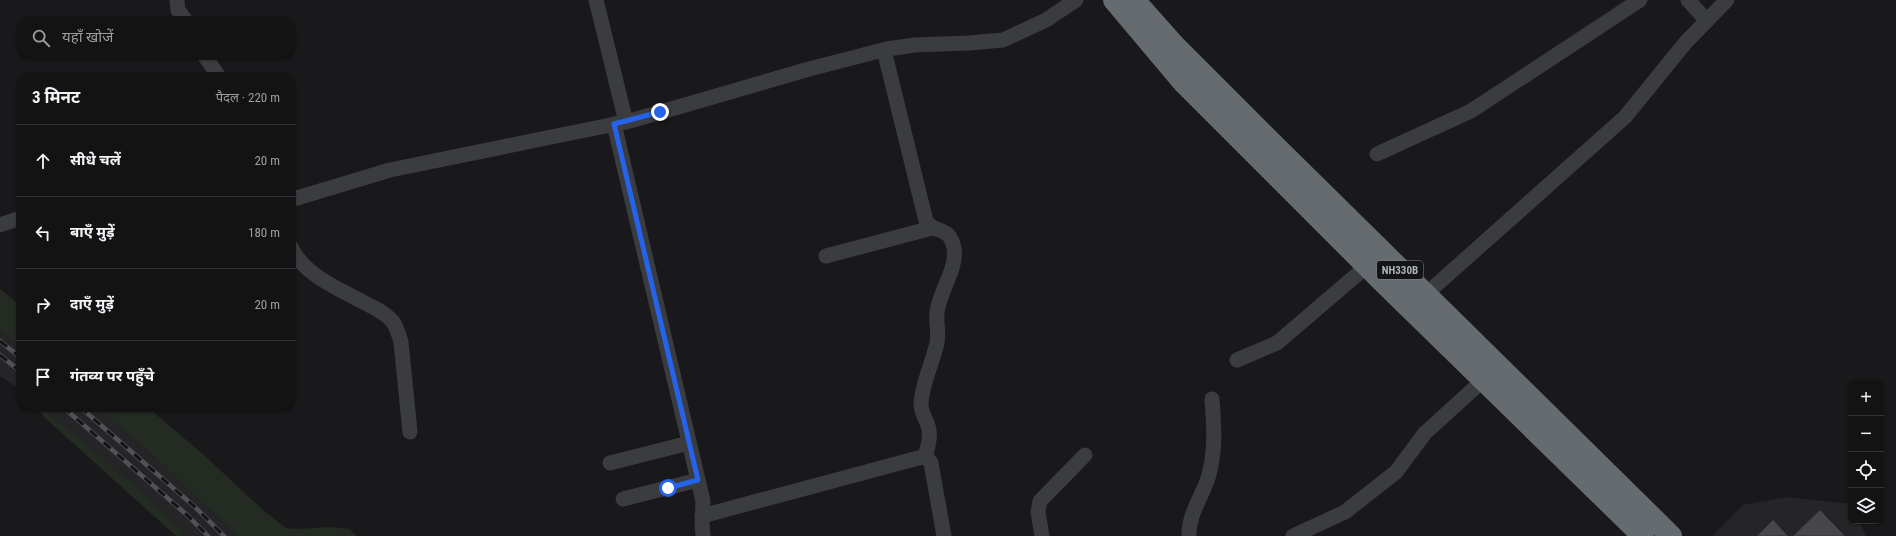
<!DOCTYPE html>
<html lang="hi">
<head>
<meta charset="utf-8">
<style>
	:root { --surface:#131314; --page:#202022; --text:#f1f3f6; --muted:#9d9ea0; --line:#323234 }
	body { margin:0; font-family:"Roboto Condensed","Noto Sans Devanagari",sans-serif; background:var(--page); color:var(--text) }
	.controls { position:absolute; right:12px; bottom:12px; display:grid; overflow:hidden; border-radius:8px; box-shadow:0 1px 3px #0004 }
	.controls button { width:36px; height:36px; display:grid; place-items:center; padding:0; border:0; border-bottom:1px solid var(--line); background:var(--surface); color:var(--text); font:20px sans-serif }
	.stop { position:absolute; width:12px; height:12px; margin:-9px; border:3px solid #2563eb; border-radius:50%; background:#fff }
	.stop.end { background:#2563eb; border-color:#fff; box-shadow:0 1px 4px #0008 }
	.list { margin:0; padding:0; list-style:none }
	h2 { display:flex; justify-content:space-between; align-items:center; height:52px; margin:0; padding:0 16px; font-size:17px }
	h2 small { font-size:13px; font-weight:400; color:var(--muted) }
	.list li { display:grid; grid-template-columns:26px 1fr auto; gap:12px; align-items:center; box-sizing:border-box; height:72px; padding:0 16px; border-top:1px solid var(--line) }
	.list b { display:block; font-size:15px; white-space:nowrap }
	.list em { font-size:13px; font-style:normal; color:var(--muted) }
	.icon { flex:none; width:22px; height:22px; fill:none; stroke:currentColor; stroke-width:2; stroke-linecap:round; stroke-linejoin:round }
	.map { position:relative; flex:none; width:1896px; height:536px; overflow:hidden }
	.search { position:absolute; background:var(--surface); box-shadow:0 1px 3px #0004; left:16px; top:16px; width:280px; height:44px; display:flex; align-items:center; gap:10px; box-sizing:border-box; padding:0 14px; border-radius:16px; color:var(--muted); font-size:15px }
	.panel { position:absolute; background:var(--surface); box-shadow:0 1px 3px #0004; left:16px; top:72px; width:280px; height:340px; border-radius:16px }
	.map>svg:first-child { display:block }
</style>
</head>
<body>
<div class="map">
<svg width="1896" height="536" viewBox="0 0 1896 536">
	<defs>
		<filter id="shadow"><feDropShadow dx="3.5" dy="3.5" stdDeviation="0" flood-color="#0009"/></filter>
	</defs>
	<rect width="100%" height="100%" fill="#19191b"/>
	<g fill="#252528">
		<polygon points="0,331 21,346 21,390 0,376"/>
		<polygon points="44,407 95,407 145,448 237,536 188,536 147,496 58,421"/>
		<polygon points="1787,497 1851,504 1851,521 1859,521 1866,536 1712,536 1743,505"/>
	</g>
	<g fill="#232b23">
		<polygon points="0,289 21,306 21,346 0,331"/>
		<polygon points="42,407 147,496 188,536 176,536 43,416 39,409"/>
		<polygon points="95,407 147,407 203,454 263,510 286,528 297,529 328,527 349,529 357,536 237,536 145,448"/>
	</g>
	<g fill="#46474b" stroke="#333437" filter="url(#shadow)">
		<polygon points="1820,510 1845,536 1793,536"/>
		<polygon points="1773,520 1788,536 1757,536"/>
	</g>
	<g fill="none" stroke-linecap="round" stroke-linejoin="round">
		<g stroke="#3a3c3f" stroke-width="15">
			<polyline points="596,0 626,122"/>
			<polyline points="1688,0 1706,20"/>
			<polyline points="177,1 178,10 186,21"/>
			<path d="M884 50 926 221C935 235 949 224 954 248 958 267 939 293 937 312 936 323 939 332 937 343 933 361 921 387 921 404 921 414 928 421 929 430 931 439 927 449 925 457"/>
			<polyline points="204,55 219,77"/>
			<polyline points="614,124 703,501 702,522 703,536"/>
			<polyline points="1377,154 1471,111 1640,0"/>
			<polyline points="291,196 297,198 390,170 630,121 809,69 887,49 914,45 969,43 1003,40 1046,20 1076,0"/>
			<polyline points="0,225 21,218"/>
			<path d="M291 247C303 274 337 288 363 302 374 308 385 312 393 322 397 328 399 335 401 342L410 432"/>
			<polyline points="826,256 932,228"/>
			<polyline points="1425,295 1625,117 1686,42 1727,0"/>
			<polyline points="1237,360 1277,343 1374,260"/>
			<polyline points="610,463 689,443"/>
			<polyline points="623,499 698,480"/>
			<polyline points="702,516 922,457 928,459 931,463 944,536"/>
			<polyline points="1042,536 1038,512 1040,501 1085,455"/>
			<path d="M1189 536C1188 515 1202 497 1208 478 1216 452 1214 426 1212 399"/>
			<polyline points="1293,536 1345,512 1396,472 1425,433 1490,374"/>
		</g>
		<g stroke="#666b70" stroke-width="22">
			<polyline points="1114,0 1183,82 1385,284 1643,536"/>
			<polyline points="1134,0 1174,45 1275,146 1671,536"/>
		</g>
		<g stroke="#4f5356" stroke-width="4.5">
			<g id="rail">
				<polyline points="0,341 21,358"/>
				<polyline points="0,355 21,372"/>
				<polyline points="63,407 187,515 208,536"/>
				<polyline points="80,407 195,507 224,536"/>
			</g>
		</g>
		<use href="#rail" stroke="#141416" stroke-width="3" stroke-dasharray="9" stroke-linecap="butt"/>
	</g>
	<g fill="none" stroke-linecap="round" stroke-linejoin="round">
		<polyline stroke="#2563eb" stroke-width="5" points="660,112 614,124 698,480 668,488"/>
	</g>
	<g text-anchor="middle" stroke-width="3" stroke-linejoin="round" paint-order="stroke">
		<rect fill="#141416" stroke="#7e8389" stroke-width="1" x="1377" y="261" width="46" height="18" rx="3"/>
		<g font-size="11" font-weight="bold" fill="#acb3ba">
			<text x="1400" y="274">NH330B</text>
		</g>
	</g>
</svg>
<div class="controls">
<button>+</button>
<button>−</button>
<button><svg class="icon" aria-label="locate" viewBox="0 0 24 24"><circle cx="12" cy="12" r="6"/><path d="M12 2v4M12 18v4M2 12h4M18 12h4"/></svg></button>
<button><svg class="icon" aria-label="layers" viewBox="0 0 24 24"><path d="M12 4l9 5-9 5-9-5zM3 14l9 5 9-5"/></svg></button>
</div>
<div class="stop" style="left:668px;top:488px"></div>
<div class="stop end" style="left:660px;top:112px"></div>
<div class="search"><svg class="icon" aria-label="search" viewBox="0 0 24 24"><circle cx="10" cy="10" r="6"/><path d="M15 15l6 6"/></svg>यहाँ खोजें</div>
<section class="panel">
<h2>3 मिनट<small>पैदल · 220 m</small></h2>
<ul class="list">
<li><svg class="icon" aria-label="ahead" viewBox="0 0 24 24"><path d="M12 20V5M6 11l6-6 6 6"/></svg><div><b>सीधे चलें</b></div><em>20 m</em></li>
<li><svg class="icon" aria-label="left" viewBox="0 0 24 24"><path d="M17 20v-9H6M10 6l-5 5 5 5"/></svg><div><b>बाएँ मुड़ें</b></div><em>180 m</em></li>
<li><svg class="icon" aria-label="right" viewBox="0 0 24 24"><path d="M7 20v-9h11M14 6l5 5-5 5"/></svg><div><b>दाएँ मुड़ें</b></div><em>20 m</em></li>
<li><svg class="icon" aria-label="arrive" viewBox="0 0 24 24"><path d="M6 21V4h12l-3 4 3 4H6"/></svg><div><b>गंतव्य पर पहुँचे</b></div></li>
</ul>
</section>
</div>
</body>
</html>
